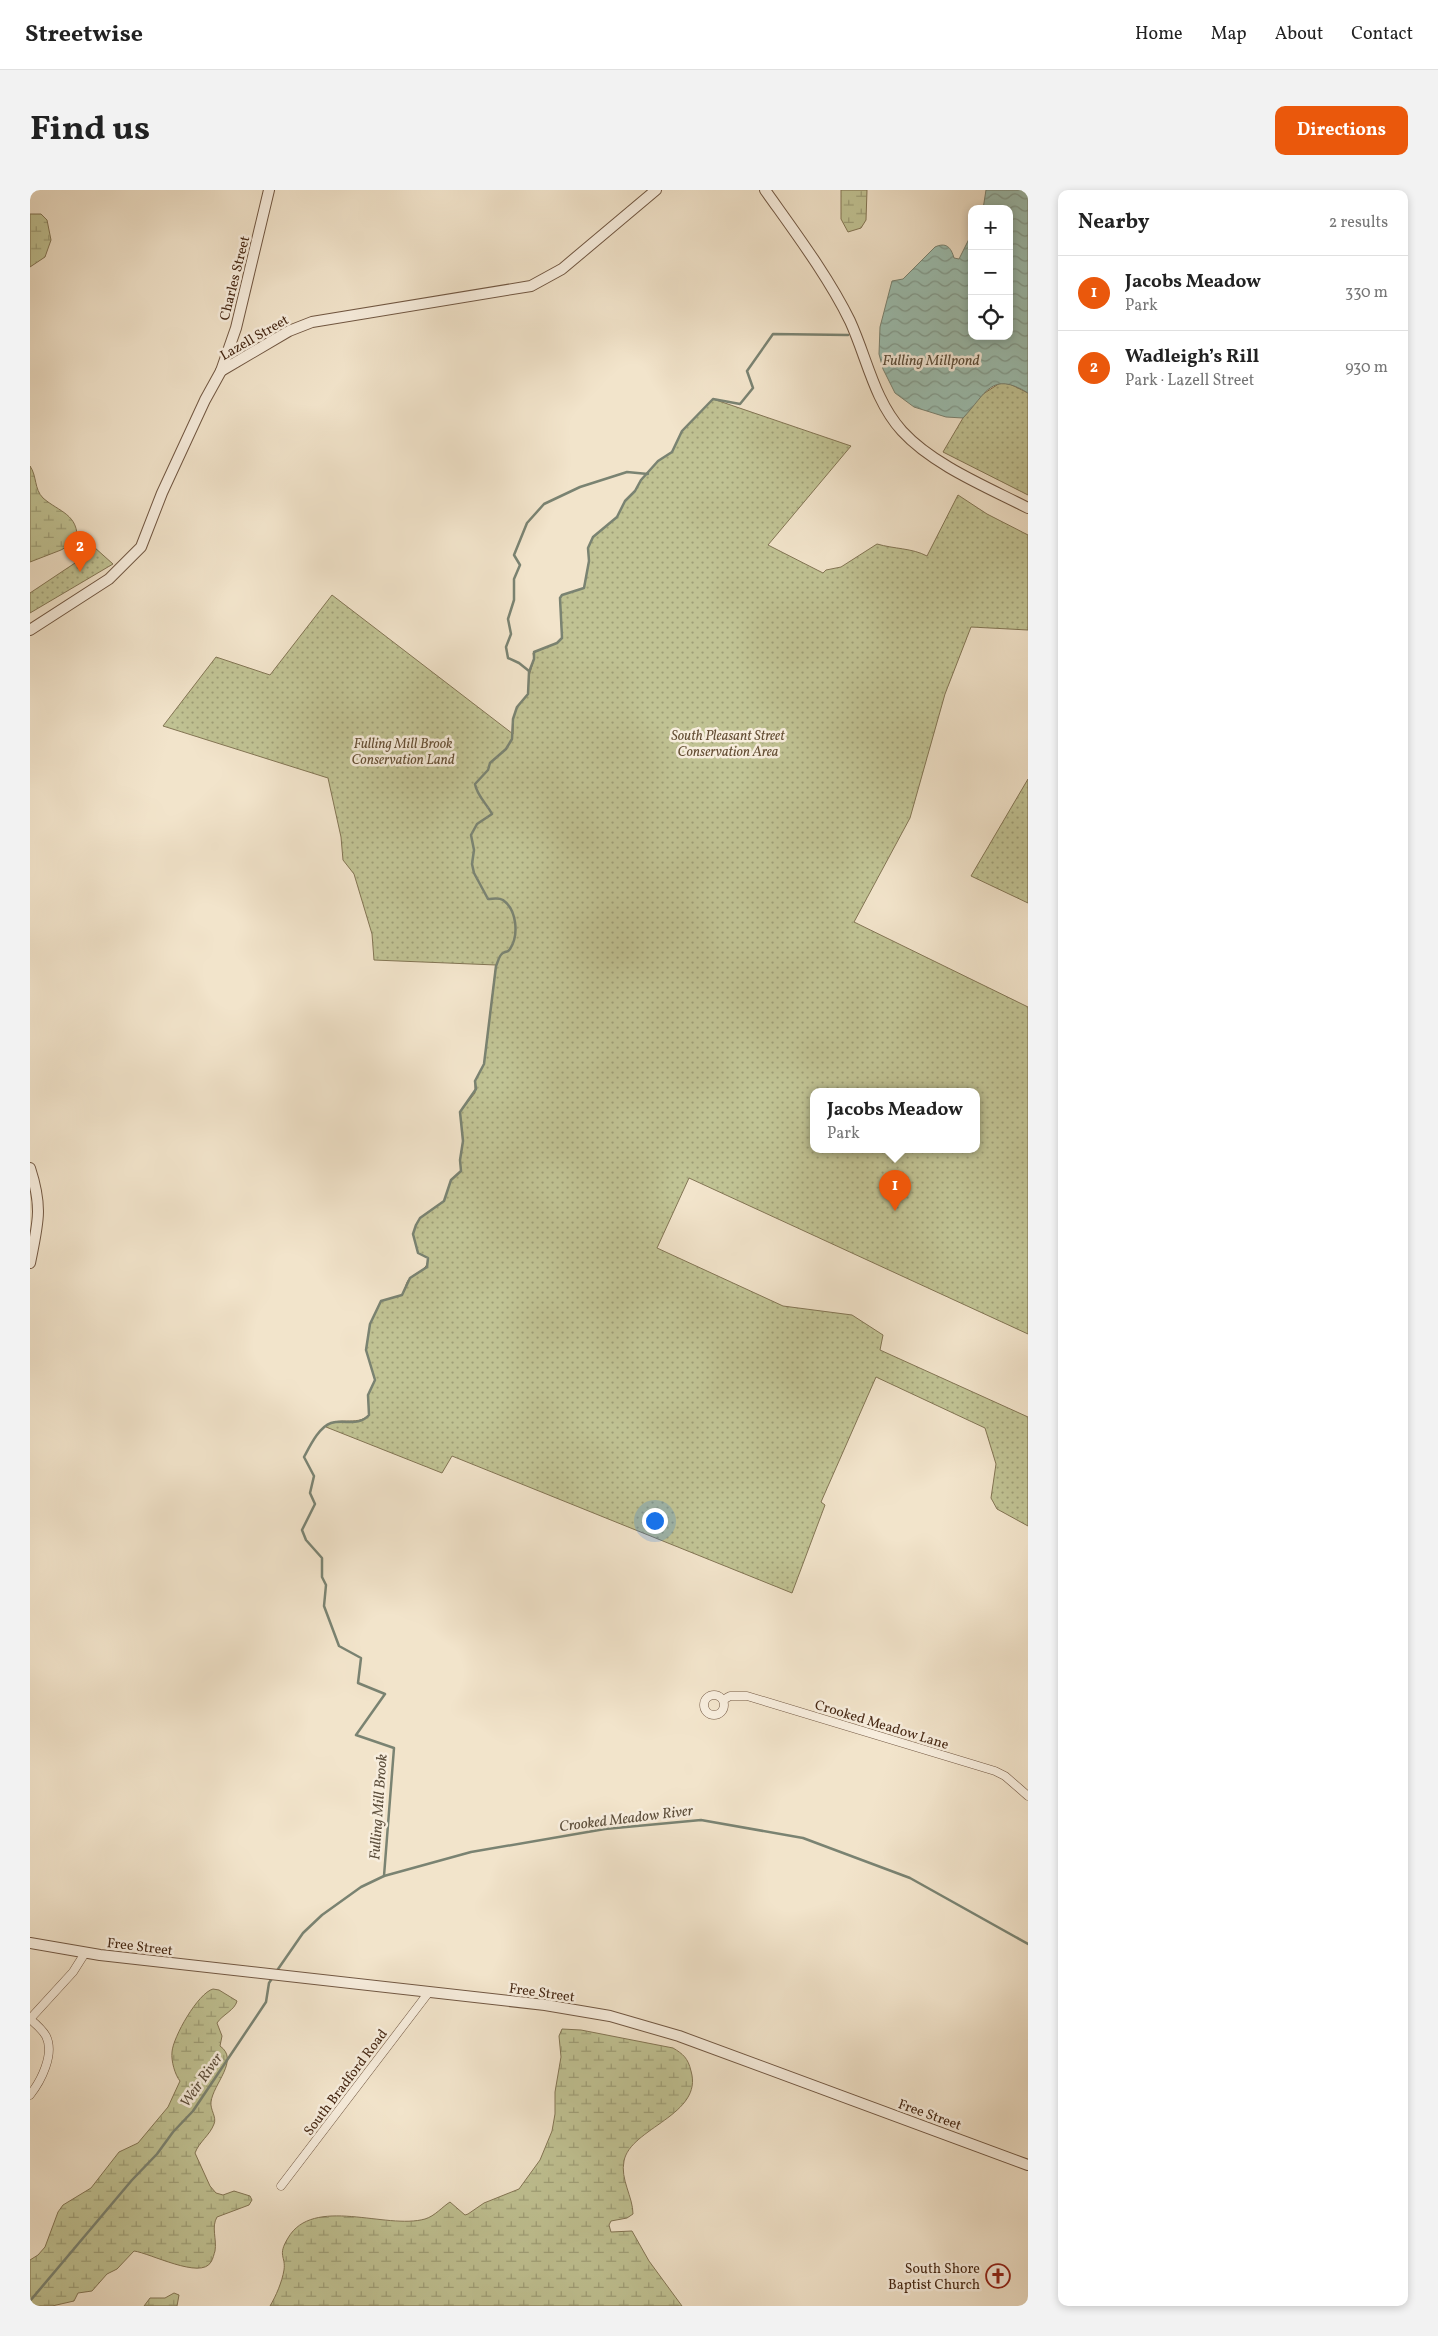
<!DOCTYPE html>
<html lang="en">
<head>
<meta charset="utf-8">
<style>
	:root { --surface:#fff; --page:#f2f2f2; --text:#222; --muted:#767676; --line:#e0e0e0; --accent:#ea580c }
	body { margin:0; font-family:Vollkorn,serif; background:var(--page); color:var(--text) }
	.controls { position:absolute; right:15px; top:15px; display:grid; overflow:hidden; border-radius:10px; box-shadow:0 2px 8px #0003 }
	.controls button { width:45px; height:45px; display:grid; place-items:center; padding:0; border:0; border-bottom:1px solid var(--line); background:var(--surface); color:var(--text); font:25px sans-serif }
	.you { position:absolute; left:624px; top:1330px; width:18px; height:18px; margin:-12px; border:4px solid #fff; border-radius:50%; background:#1a73e8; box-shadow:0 0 0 8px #1a73e833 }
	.badge { display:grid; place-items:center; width:32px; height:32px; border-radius:50%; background:var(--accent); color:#fff; font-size:16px; font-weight:700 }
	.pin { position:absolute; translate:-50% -41px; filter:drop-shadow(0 1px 2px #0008) }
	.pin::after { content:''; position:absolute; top:26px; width:18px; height:15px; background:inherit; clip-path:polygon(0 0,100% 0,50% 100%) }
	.popup { position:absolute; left:780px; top:898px; width:170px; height:65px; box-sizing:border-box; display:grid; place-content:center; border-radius:10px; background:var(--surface); filter:drop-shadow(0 1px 4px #0005); font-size:16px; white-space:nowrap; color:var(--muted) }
	.popup b { font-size:19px; color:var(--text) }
	.popup::after { content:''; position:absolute; left:50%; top:100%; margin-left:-10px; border:10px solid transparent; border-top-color:var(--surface) }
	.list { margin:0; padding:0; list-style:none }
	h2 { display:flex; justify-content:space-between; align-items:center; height:65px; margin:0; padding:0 20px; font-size:21px }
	h2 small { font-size:16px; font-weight:400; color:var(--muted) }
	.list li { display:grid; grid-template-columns:32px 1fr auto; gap:15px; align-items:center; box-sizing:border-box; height:75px; padding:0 20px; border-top:1px solid var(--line) }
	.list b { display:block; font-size:19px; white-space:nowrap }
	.list p { margin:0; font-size:16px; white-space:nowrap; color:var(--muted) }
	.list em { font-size:16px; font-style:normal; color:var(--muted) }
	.icon { flex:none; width:28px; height:28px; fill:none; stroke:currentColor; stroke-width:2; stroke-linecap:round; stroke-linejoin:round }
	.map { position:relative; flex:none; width:998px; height:2116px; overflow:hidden; border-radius:10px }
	header { display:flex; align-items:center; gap:30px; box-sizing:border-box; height:70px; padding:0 25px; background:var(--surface); border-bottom:1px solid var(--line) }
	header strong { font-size:24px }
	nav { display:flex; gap:28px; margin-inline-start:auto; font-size:18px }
	.intro { display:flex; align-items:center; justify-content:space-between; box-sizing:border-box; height:120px; padding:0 30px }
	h1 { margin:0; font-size:35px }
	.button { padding:12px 22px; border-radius:10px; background:var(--accent); color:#fff; font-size:18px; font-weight:700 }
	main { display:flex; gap:30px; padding:0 30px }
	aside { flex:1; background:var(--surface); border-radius:10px; box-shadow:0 2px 8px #0003 }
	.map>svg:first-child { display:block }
</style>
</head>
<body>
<header>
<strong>Streetwise</strong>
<nav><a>Home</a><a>Map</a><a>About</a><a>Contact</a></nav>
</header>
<div class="intro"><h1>Find us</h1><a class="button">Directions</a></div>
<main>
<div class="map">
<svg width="998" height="2116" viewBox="0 0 998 2116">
	<defs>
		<pattern id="grass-dots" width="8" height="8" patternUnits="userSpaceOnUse" patternTransform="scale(1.25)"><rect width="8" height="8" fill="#c0c293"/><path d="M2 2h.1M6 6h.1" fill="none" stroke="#9e9e77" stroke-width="1.8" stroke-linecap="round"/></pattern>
		<pattern id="wetland-marsh" width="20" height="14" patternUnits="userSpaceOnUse" patternTransform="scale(1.25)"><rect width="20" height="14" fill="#c0c293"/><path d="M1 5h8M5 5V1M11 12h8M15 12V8" fill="none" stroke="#9e9e77"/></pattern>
		<pattern id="water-waves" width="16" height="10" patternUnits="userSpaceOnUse" patternTransform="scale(1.25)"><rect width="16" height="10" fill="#9cbfb1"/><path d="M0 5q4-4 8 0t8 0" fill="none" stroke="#819b8f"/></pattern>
	</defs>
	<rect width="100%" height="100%" fill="#f2e4cb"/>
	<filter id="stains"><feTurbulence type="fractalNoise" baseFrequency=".004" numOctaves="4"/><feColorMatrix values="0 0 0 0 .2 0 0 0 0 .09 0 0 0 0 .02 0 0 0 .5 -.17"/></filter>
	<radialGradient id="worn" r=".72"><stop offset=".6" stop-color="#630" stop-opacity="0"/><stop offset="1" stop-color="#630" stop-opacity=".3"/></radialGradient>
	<g fill="url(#grass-dots)" stroke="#837554" fill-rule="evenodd">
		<polygon points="970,193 980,194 998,203 998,305 913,262 933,228 950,206"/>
		<path d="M683 209 821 256 738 355 793 383 796 380 811 377 847 354C864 359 882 358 897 366L928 305 957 324 998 345V440L941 437 915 504 880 628 824 732 998 817V1144L659 988 627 1058 753 1116 822 1125 853 1145 850 1160 998 1227V1336L967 1319 961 1308 966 1274 955 1238 846 1187 791 1312 795 1315 762 1403 422 1266 412 1283 296 1237C306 1225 327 1237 339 1225L338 1205 345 1190 336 1160 340 1134 351 1111 372 1105C376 1100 375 1093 379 1089 387 1081 398 1081 398 1068L388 1063 383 1044 386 1035 390 1028 414 1011 421 990 431 981 430 970 433 951 430 922 445 903V891L454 874 466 775 344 770 342 744 324 684 313 670 311 647 298 588 133 536 186 467 240 485 302 405 483 544V529L487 517 498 504 499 486 504 469 503 463 527 453 532 448 530 408 532 405 554 398 559 371 558 358 563 347 587 327 595 311 605 301 611 290 628 271 642 262 652 241ZM784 902H946V960H784Z"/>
		<polygon points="64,357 83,374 0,423 0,403 51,369"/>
		<polygon points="998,589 998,713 941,686"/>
	</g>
	<g fill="url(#wetland-marsh)" stroke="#837554">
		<polygon points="811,0 837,0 836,30 831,38 818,42 811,29"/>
		<polygon points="0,24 11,24 17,30 21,50 15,67 0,77"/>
		<path d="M0 276C7 286 4 299 13 308 29 322 49 324 47 351L31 360 0 372Z"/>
		<path d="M183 1799 189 1800 207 1811C205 1820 192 1825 187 1833L192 1846 190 1856C210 1870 183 1894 181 1912 180 1920 187 1927 184 1934 180 1945 169 1952 165 1963L180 1996 186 2003 193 2005 204 2001 220 2006 222 2010 219 2015 187 2027C181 2037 187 2049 185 2061 184 2064 183 2069 181 2072 171 2090 120 2063 104 2061L87 2079 77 2084 62 2101 48 2103 44 2111 22 2116H0V2070L8 2065 15 2057 28 2022 33 2015 61 1998 89 1962 108 1953 138 1917 150 1891C145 1885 141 1871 142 1862 143 1847 168 1803 183 1799Z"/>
		<path d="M532 1839 551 1840 643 1858C653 1864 658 1868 661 1881 674 1925 600 1938 594 1971 590 1989 603 2007 603 2024L597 2028 581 2031 579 2035 581 2042 602 2041 619 2071 652 2116H240C246 2106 252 2092 254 2080 256 2066 247 2066 258 2048 283 2005 356 2040 395 2029 405 2026 412 2017 420 2012L435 2025 438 2024 454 2013 489 1999 510 1970 522 1941 525 1924V1902L531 1867 529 1846Z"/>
		<polygon points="144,2103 149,2105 147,2116 114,2116 120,2108 135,2108"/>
	</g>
	<path fill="url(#water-waves)" stroke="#7a8372" d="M956 0H998V203C961 180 956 204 933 228L916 227 884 217 865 203 853 179 849 164 850 137 862 91 873 89 905 57C916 52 921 57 924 68L929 69 942 43V146H979V19H953Z"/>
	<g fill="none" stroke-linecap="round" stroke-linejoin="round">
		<g stroke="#7a8372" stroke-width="2.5">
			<polyline points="499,481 489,473 478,468 476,457 481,444 478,429 484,410 484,389 490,375 484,365 497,333 514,314 550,297 597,282 618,284"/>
			<path d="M354 1686 364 1558 326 1545 355 1504 328 1493 331 1468 309 1456 294 1416 296 1395 292 1387V1368L276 1350 272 1340 285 1314 280 1303 284 1286 274 1267C280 1256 289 1237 301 1233 314 1229 329 1237 339 1225L338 1205 345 1190 336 1160 340 1134 351 1111 372 1105 380 1088 397 1077 398 1068 388 1063 383 1044 386 1035 390 1028 414 1011 421 990 431 981 430 970 433 951 430 922 446 899 445 891 454 874 466 776C468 772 469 765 473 763 478 760 477 763 480 759 489 745 487 720 473 710 468 707 463 709 458 709L444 683 442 674 444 660 441 645 447 634 462 624C457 614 447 606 445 594L458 580 460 573 476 559 482 549 483 529 487 517 498 504 499 482 504 469V462L527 453 532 448 530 408 532 405 554 398 559 371 558 358 563 347 587 327 595 311 605 301 611 290 628 271 642 262 652 241 683 209 710 214 723 198 717 181 743 144 818 145"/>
			<polyline points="246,1782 273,1743 292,1725 331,1697 354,1686 441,1662 575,1639 671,1630 773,1648 880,1688 998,1754"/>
			<polyline points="0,2111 102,1990 127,1964 143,1942 163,1921 236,1812 239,1793 243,1787"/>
		</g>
		<g stroke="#715742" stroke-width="9">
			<g id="minor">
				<circle cx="684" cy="1515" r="10"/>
				<polyline points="693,1510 700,1506 717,1506 965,1581 975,1586 998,1606"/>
				<polyline points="0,1829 43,1782 55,1763"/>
				<path d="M0 1905C11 1891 25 1864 16 1846 12 1839 6 1834 0 1829"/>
				<polyline points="251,1996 399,1802"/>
			</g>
		</g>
		<g stroke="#715742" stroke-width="12">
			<g id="tertiary">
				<path d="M735 0C764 41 798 86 820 131 837 168 844 210 872 241 903 275 957 297 998 318"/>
				<polyline points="191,181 206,138 239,0"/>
				<polyline points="0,440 79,389 111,357 132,303 175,210 191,181 259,141 282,132 501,96 532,79 626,0"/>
				<path d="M0 978C13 1018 8 1033 0 1073"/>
				<polyline points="0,1753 70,1765 515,1815 580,1826 649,1846 998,1975"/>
			</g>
		</g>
		<use href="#minor" stroke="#f7eddd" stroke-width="8"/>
		<use href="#tertiary" stroke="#f7eddd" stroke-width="10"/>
	</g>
	<defs>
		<g id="church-ring" transform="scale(1.25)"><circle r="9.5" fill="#f7eddd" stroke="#8f2418" stroke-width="1.5"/><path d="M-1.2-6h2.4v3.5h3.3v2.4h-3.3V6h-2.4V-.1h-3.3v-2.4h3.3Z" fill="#8f2418"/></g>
	</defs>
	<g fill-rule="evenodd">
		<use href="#church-ring" x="968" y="2086"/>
	</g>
	<g text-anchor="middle" stroke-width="5" stroke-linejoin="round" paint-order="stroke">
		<g font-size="14" fill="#462814" stroke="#f7eddd">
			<text transform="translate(204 88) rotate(-76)" y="5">Charles Street</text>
			<text transform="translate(224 147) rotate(-30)" y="5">Lazell Street</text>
			<text transform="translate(852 1534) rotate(17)" y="5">Crooked Meadow Lane</text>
			<text transform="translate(110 1756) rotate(7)" y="5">Free Street</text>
			<text transform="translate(512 1802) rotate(8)" y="5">Free Street</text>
			<text transform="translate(315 1892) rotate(-53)" y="5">South Bradford Road</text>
			<text transform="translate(900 1924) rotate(20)" y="5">Free Street</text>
		</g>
		<g font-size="14" font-style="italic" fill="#644e34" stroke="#f7eddd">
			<text x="698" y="550">South Pleasant Street<tspan x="698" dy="16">Conservation Area</tspan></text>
			<text x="373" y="558">Fulling Mill Brook<tspan x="373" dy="16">Conservation Land</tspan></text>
		</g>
		<g font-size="14" fill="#462814" stroke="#f7eddd" text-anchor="end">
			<text x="950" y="2083">South Shore<tspan x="950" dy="16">Baptist Church</tspan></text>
		</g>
		<g font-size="15" font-style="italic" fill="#5c4e3b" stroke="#f7eddd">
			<text x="901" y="175">Fulling Millpond</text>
			<text transform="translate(348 1617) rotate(-86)" y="5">Fulling Mill Brook</text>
			<text transform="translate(596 1628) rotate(-7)" y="5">Crooked Meadow River</text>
			<text transform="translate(171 1890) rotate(-55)" y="5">Weir River</text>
		</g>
	</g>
	<rect width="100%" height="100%" filter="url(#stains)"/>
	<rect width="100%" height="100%" fill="url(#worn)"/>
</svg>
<div class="controls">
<button>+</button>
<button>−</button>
<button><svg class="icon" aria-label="locate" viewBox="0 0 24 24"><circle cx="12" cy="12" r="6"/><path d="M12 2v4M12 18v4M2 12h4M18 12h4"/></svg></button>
</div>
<div class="you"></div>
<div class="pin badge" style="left:865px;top:1021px">1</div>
<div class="popup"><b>Jacobs Meadow</b>Park</div>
<div class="pin badge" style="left:50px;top:382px">2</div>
</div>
<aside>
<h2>Nearby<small>2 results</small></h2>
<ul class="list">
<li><span class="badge">1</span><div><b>Jacobs Meadow</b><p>Park</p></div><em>330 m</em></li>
<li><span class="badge">2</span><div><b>Wadleigh’s Rill</b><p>Park · Lazell Street</p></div><em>930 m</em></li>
</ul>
</aside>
</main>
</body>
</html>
